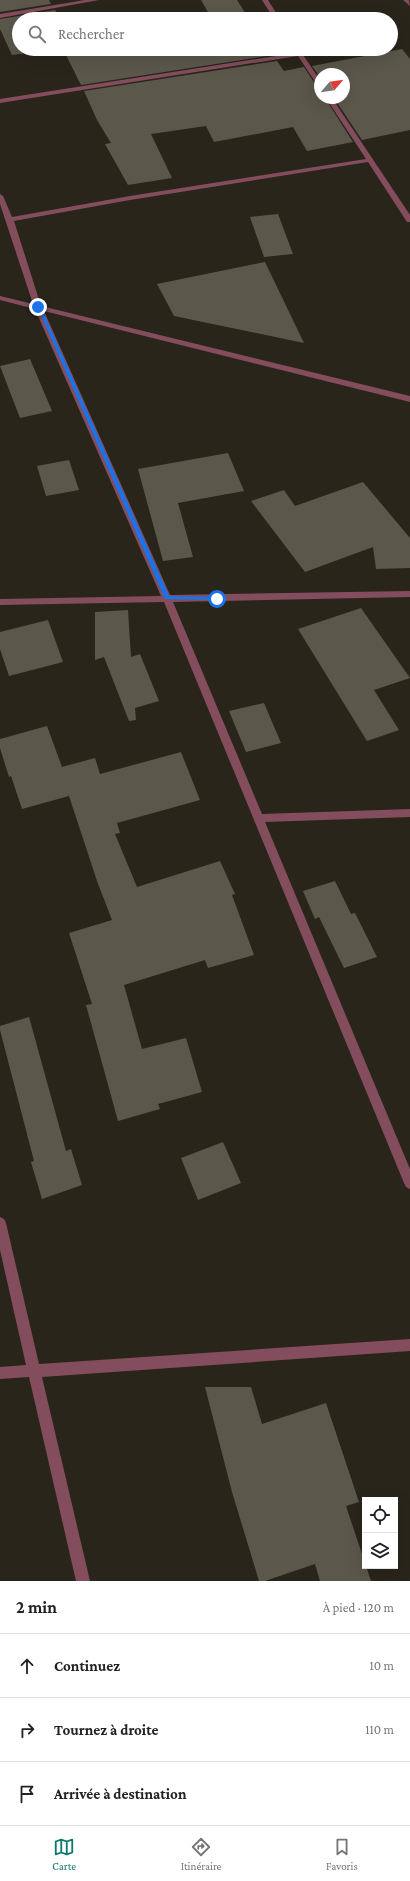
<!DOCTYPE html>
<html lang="fr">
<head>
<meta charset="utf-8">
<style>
	:root { --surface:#fff; --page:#f6f6f6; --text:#222; --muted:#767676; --line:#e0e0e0; --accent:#0f766e }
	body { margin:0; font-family:"Crimson Pro",serif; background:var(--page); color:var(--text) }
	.controls { position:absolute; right:12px; bottom:12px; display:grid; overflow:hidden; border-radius:0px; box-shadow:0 4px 16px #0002 }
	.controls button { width:36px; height:36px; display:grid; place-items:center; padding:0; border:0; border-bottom:1px solid var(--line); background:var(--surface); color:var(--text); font:20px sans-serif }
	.compass { position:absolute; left:314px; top:68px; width:36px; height:36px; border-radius:50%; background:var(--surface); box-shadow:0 4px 16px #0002; rotate:61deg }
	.stop { position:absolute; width:12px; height:12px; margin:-9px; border:3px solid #1a73e8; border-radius:50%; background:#fff }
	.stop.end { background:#1a73e8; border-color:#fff; box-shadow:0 1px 4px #0008 }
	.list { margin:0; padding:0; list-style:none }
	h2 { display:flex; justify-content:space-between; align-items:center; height:52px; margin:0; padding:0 16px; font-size:17px }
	h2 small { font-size:13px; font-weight:400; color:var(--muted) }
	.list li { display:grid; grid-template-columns:26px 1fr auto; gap:12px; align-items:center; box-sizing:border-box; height:64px; padding:0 16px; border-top:1px solid var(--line) }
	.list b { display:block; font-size:15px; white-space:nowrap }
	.list em { font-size:13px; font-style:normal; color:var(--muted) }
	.icon { flex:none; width:22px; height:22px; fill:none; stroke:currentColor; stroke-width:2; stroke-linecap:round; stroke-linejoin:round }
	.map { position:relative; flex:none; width:410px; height:1581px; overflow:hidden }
	.search { position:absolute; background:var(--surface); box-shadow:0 4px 16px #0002; left:12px; right:12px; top:12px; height:44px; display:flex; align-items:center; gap:10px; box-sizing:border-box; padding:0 14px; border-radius:22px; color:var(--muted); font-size:15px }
	.sheet { height:244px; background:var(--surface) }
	nav { display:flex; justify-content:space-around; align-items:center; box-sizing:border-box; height:56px; border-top:1px solid var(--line); background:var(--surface); font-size:11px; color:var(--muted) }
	nav a { display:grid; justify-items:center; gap:2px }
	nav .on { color:var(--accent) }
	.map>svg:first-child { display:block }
</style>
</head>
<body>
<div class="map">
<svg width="410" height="1581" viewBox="0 0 410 1581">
	<rect width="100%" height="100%" fill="#29251b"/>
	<g fill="#5b574b">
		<polygon points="0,0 49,0 51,4 0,12"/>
		<polygon points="201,0 237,0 249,19 212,19"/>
		<polygon points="55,10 61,19 19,19 19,49 58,49 12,55 0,29 0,19"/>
		<polygon points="63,49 269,49 273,55 81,85"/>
		<polygon points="402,49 410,59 410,130 362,140 334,98 344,98 344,74 320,74 320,77 312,66"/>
		<polygon points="277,61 284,71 304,67 317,87 320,88 320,98 325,98 353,142 307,151 293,127 214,142 206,126 151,134 172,178 128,185 105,144 111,143 97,120 84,91"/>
		<polygon points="278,214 293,254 264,257 250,217"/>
		<polygon points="265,262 304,343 174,316 157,284"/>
		<polygon points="30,359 52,411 20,418 0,366"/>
		<polygon points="228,453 244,491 178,503 193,557 163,561 138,469"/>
		<polygon points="69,460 79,490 46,496 37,466"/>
		<polygon points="363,482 410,538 410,568 376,569 373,547 305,572 251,501 284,490 295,506"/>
		<polygon points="361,608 410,678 374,690 399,730 367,741 298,629"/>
		<polygon points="128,610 131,657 140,654 159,701 135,708 136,720 129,721 104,657 95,660 95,612"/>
		<polygon points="48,620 63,662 9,676 0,649 0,632"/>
		<polygon points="264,703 281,743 246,752 229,711"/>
		<polygon points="47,726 62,767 95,758 100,774 181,752 200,800 117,823 120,833 115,834 137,887 220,861 235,894 232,895 254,955 208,968 205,960 124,985 142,1049 186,1038 202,1092 158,1104 160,1109 118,1121 86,1005 92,1004 69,933 112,920 97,881 69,796 22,809 11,776 9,777 0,748 0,739"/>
		<polygon points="335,881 351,914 355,913 377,957 344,968 319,917 315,919 303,891"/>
		<polygon points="29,1017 66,1151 71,1149 82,1185 42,1199 31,1162 34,1161 0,1030 0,1026"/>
		<polygon points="223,1142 241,1183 198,1200 181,1158"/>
		<polygon points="205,1387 251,1387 262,1424 326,1403 359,1502 346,1506 371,1581 320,1581 315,1564 265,1581 259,1581 232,1492"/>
	</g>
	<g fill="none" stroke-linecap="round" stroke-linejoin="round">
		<g fill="#834d5d" fill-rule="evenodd">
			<polygon points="85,0 99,0 0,18 0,14"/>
			<polygon points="262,0 268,0 280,19 274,19"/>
			<polygon points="403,0 409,0 410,6"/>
			<polygon points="293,49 299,49 320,80 320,87 318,86 298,56 0,103 0,99 295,53"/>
			<polygon points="326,98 332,98 410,215 410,222 407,222 368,162 130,200 14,221 41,306 410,396 410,402 44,311 170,595 410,591 410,597 173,602 262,814 410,809 410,817 265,822 410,1169 410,1189 406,1187 404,1183 164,602 0,605 0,599 161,596 35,309 0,300 0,296 33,304 0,204 0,194 3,196 12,217 130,196 366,159"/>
			<polygon points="0,1217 4,1219 6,1223 39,1364 410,1339 410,1351 42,1377 90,1581 76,1581 29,1377 0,1379 0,1367 26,1365 0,1250"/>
		</g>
	</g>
	<polygon fill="#1a73e8" points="37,306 41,307 169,596 217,597 219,597 219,600 165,599"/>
</svg>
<div class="controls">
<button><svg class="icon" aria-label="locate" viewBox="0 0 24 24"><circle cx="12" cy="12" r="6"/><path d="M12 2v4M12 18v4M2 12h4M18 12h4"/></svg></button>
<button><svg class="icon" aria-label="layers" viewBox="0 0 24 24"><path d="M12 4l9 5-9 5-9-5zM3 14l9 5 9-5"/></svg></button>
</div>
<svg class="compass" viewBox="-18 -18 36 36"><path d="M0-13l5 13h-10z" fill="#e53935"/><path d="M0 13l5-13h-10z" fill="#767676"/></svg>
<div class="stop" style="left:217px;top:599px"></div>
<div class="stop end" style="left:38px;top:307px"></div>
<div class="search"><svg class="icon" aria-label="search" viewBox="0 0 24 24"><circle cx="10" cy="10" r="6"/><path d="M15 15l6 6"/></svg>Rechercher</div>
</div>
<section class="sheet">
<h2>2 min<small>À pied · 120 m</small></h2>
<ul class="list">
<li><svg class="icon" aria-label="ahead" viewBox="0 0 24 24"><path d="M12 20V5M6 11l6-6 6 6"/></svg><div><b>Continuez</b></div><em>10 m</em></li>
<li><svg class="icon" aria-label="right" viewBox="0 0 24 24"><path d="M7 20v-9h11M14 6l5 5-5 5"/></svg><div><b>Tournez à droite</b></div><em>110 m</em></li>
<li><svg class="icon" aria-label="arrive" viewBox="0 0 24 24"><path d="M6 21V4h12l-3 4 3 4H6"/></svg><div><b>Arrivée à destination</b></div></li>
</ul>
</section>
<nav>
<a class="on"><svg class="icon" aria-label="map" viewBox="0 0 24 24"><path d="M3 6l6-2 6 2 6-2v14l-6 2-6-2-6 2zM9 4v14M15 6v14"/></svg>Carte</a>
<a><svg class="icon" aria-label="directions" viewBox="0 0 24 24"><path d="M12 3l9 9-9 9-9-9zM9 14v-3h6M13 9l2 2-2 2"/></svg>Itinéraire</a>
<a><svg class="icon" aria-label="saved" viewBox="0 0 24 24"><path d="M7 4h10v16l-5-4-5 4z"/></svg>Favoris</a>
</nav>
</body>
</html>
